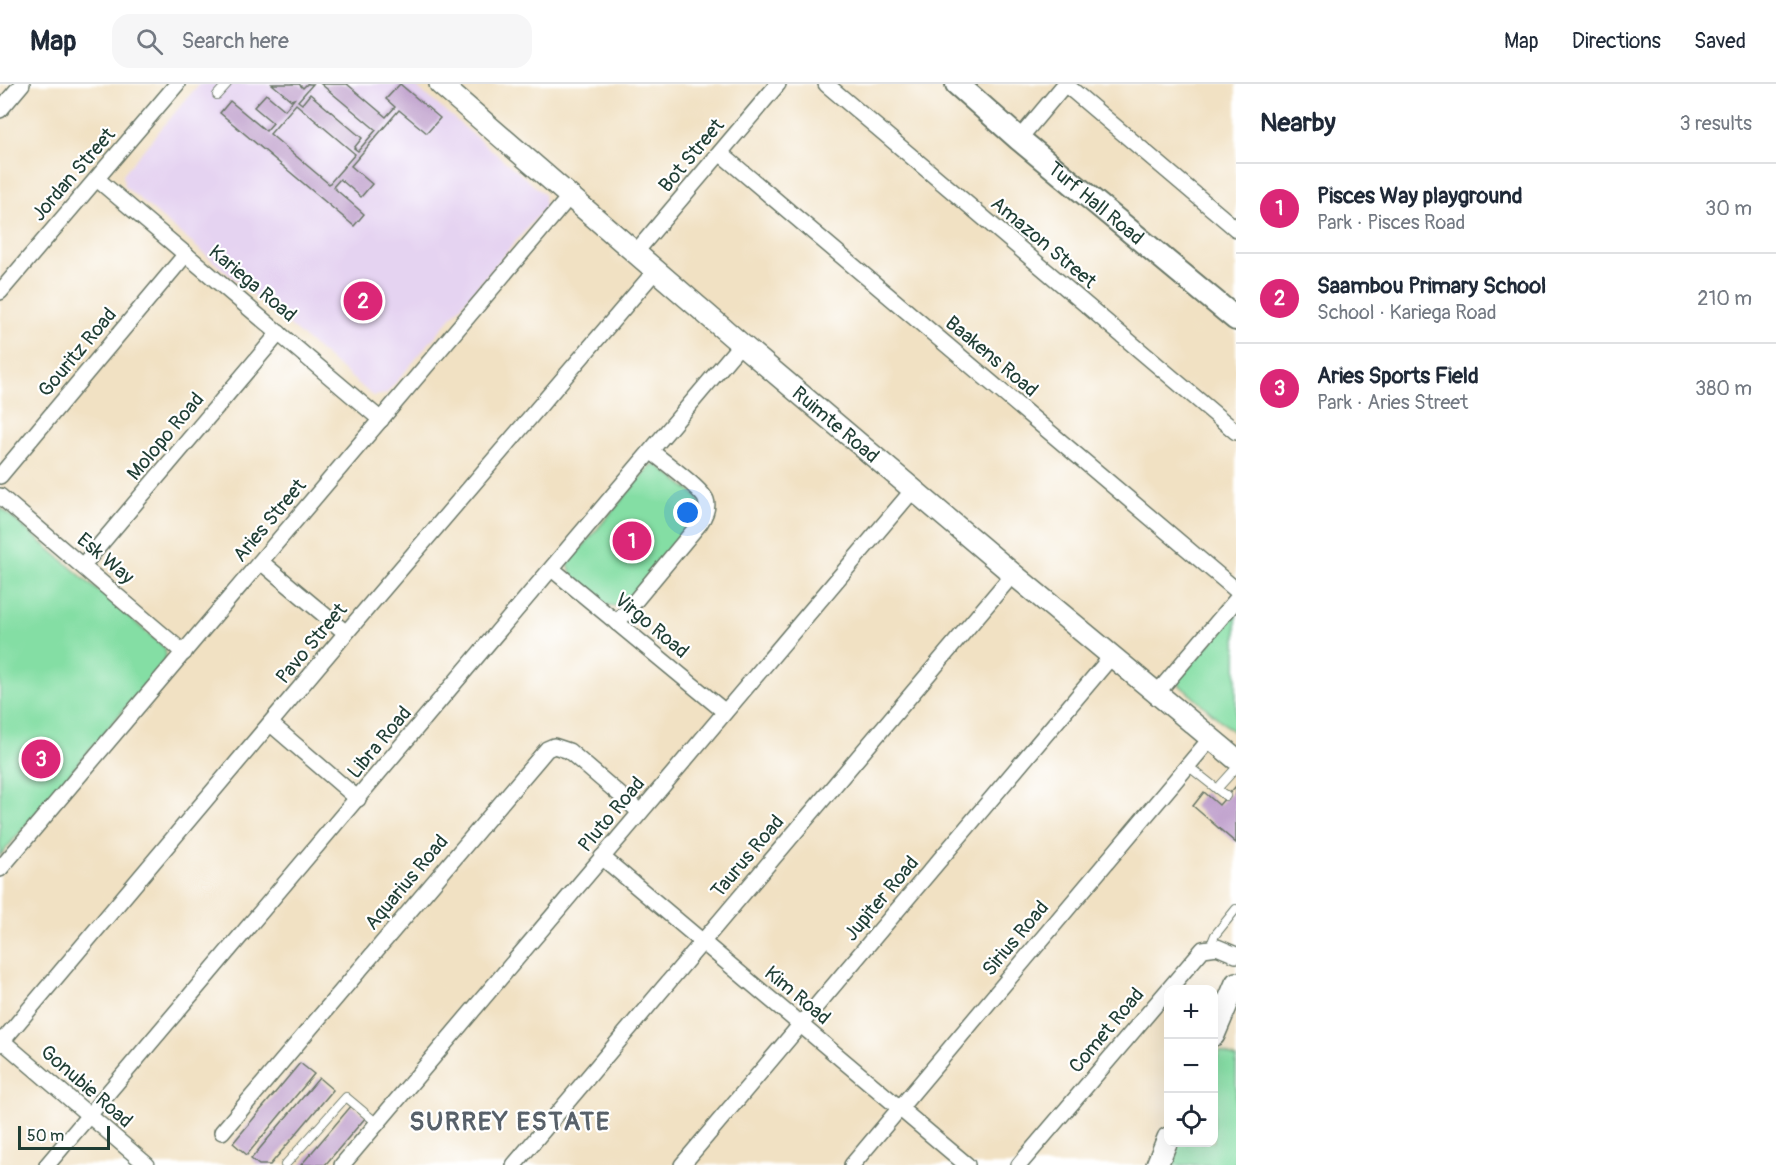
<!DOCTYPE html>
<html lang="en">
<head>
<meta charset="utf-8">
<style>
	:root { --surface:#fff; --page:#f6f6f7; --text:#1f2937; --muted:#747a83; --line:#e0e1e3; --accent:#db2777 }
	body { margin:0; font-family:Pangolin,sans-serif; background:var(--page); color:var(--text) }
	.controls { position:absolute; right:18px; bottom:18px; display:grid; overflow:hidden; border-radius:12px; box-shadow:0 6px 24px #0002 }
	.controls button { width:54px; height:54px; display:grid; place-items:center; padding:0; border:0; border-bottom:2px solid var(--line); background:var(--surface); color:var(--text); font:30px sans-serif }
	.scale { position:absolute; left:18px; bottom:15px; width:92px; box-sizing:border-box; padding-left:6px; border:3px solid #1f3d34; border-top:0; font-size:16px; line-height:21px; white-space:nowrap; color:#1f3d34; -webkit-text-stroke:4px #fff; paint-order:stroke }
	.you { position:absolute; left:688px; top:429px; width:21px; height:21px; margin:-15px; border:4px solid #fff; border-radius:50%; background:#1a73e8; box-shadow:0 0 0 9px #1a73e833 }
	.badge { display:grid; place-items:center; width:39px; height:39px; border-radius:50%; background:var(--accent); color:#fff; font-size:20px; font-weight:700 }
	.pin { position:absolute; translate:-50% -50%; border:3px solid #fff; box-shadow:0 2px 6px #0006 }
	.list { margin:0; padding:0; list-style:none }
	h2 { display:flex; justify-content:space-between; align-items:center; height:78px; margin:0; padding:0 24px; font-size:26px }
	h2 small { font-size:20px; font-weight:400; color:var(--muted) }
	.list li { display:grid; grid-template-columns:39px 1fr auto; gap:18px; align-items:center; box-sizing:border-box; height:90px; padding:0 24px; border-top:2px solid var(--line) }
	.list b { display:block; font-size:22px; white-space:nowrap }
	.list p { margin:0; font-size:20px; white-space:nowrap; color:var(--muted) }
	.list em { font-size:20px; font-style:normal; color:var(--muted) }
	.icon { flex:none; width:33px; height:33px; fill:none; stroke:currentColor; stroke-width:2; stroke-linecap:round; stroke-linejoin:round }
	.map { position:relative; flex:none; width:1236px; height:1081px; overflow:hidden }
	header { display:flex; align-items:center; gap:36px; box-sizing:border-box; height:84px; padding:0 30px; background:var(--surface); border-bottom:2px solid var(--line) }
	header strong { font-size:28px }
	nav { display:flex; gap:33px; margin-inline-start:auto; font-size:21px }
	.search { width:420px; height:54px; background:var(--page); display:flex; align-items:center; gap:15px; box-sizing:border-box; padding:0 21px; border-radius:18px; color:var(--muted); font-size:22px }
	main { display:flex }
	aside { flex:1; background:var(--surface) }
	.map>svg:first-child { display:block }
</style>
</head>
<body>
<header>
<strong>Map</strong>
<div class="search"><svg class="icon" aria-label="search" viewBox="0 0 24 24"><circle cx="10" cy="10" r="6"/><path d="M15 15l6 6"/></svg>Search here</div>
<nav><a>Map</a><a>Directions</a><a>Saved</a></nav>
</header>
<main>
<div class="map">
<svg width="1236" height="1081" viewBox="0 0 1236 1081">
	<rect width="100%" height="100%" fill="#fff"/>
	<filter id="ink" filterUnits="userSpaceOnUse"><feTurbulence type="fractalNoise" baseFrequency=".0167" numOctaves="2"/><feDisplacementMap in="SourceGraphic" scale="12" xChannelSelector="R" yChannelSelector="G"/><feConvolveMatrix kernelMatrix="1 2 1 2 8 2 1 2 1" color-interpolation-filters="sRGB"/></filter>
	<filter id="wash" filterUnits="userSpaceOnUse"><feTurbulence type="fractalNoise" baseFrequency=".008" numOctaves="4" result="noise"/><feDisplacementMap in="SourceGraphic" scale="24" xChannelSelector="R" yChannelSelector="G"/><feGaussianBlur stdDeviation="1.35" result="paint"/><feColorMatrix in="noise" values="0 0 0 0 0 0 0 0 0 0 0 0 0 0 0 0 0 1.4 0 .05"/><feComposite in="paint" operator="in"/></filter>
	<g filter="url(#wash)">
		<rect width="100%" height="100%" fill="#f1e1c3"/>
		<polygon fill="#e5d3f1" points="199,0 413,0 544,110 545,123 386,310 373,312 124,102 123,90"/>
		<g fill="#84dea4" stroke="#528e6c" stroke-width="1.5">
			<path d="M651 381H657L698 413 701 424 696 434 627 517C620 523 614 523 605 520L572 491 568 480Z"/>
			<polygon points="0,423 165,564 166,572 164,578 0,772"/>
			<polygon points="1236,529 1236,650 1176,598"/>
			<polygon points="1220,967 1236,974 1236,1081 1169,1081 1179,1059 1214,1058 1214,981"/>
		</g>
		<g id="blocks">
			<g fill="#c1a3ce" fill-rule="evenodd">
				<path d="M272 0H299L303 4 307 0H313L298 17 302 20 310 10 362 54 354 64 358 67 376 46 321 0H347L386 33 395 23 386 15 400 0 440 34 427 49 399 26 351 82 372 100 361 113 340 95 333 103 364 130 354 142 220 29 230 17 266 47 273 39 254 23 266 10 285 26 294 15 291 16ZM296 20 355 70 329 100 270 50Z"/>
				<polygon points="1236,702 1236,759 1193,722 1204,708 1219,721"/>
				<polygon points="300,979 314,990 247,1071 233,1059"/>
				<polygon points="319,994 333,1006 270,1081 259,1081 251,1075"/>
				<polygon points="352,1021 366,1033 325,1081 301,1081"/>
			</g>
		</g>
	</g>
	<g filter="url(#ink)">
		<use href="#blocks" fill-opacity="0" stroke="#687666" stroke-width="1.5"/>
		<g fill="none" stroke-linecap="round" stroke-linejoin="round">
			<g stroke="#687666" stroke-width="10">
				<g id="lane">
					<polyline points="217,11 227,0"/>
					<polyline points="1188,682 1226,712"/>
					<polyline points="1217,705 1236,684"/>
					<polyline points="1210,863 1215,851 1236,825"/>
					<polyline points="285,1081 346,1013 377,1039"/>
				</g>
			</g>
			<g stroke="#687666" stroke-width="18">
				<g id="street">
					<polyline points="826,0 1236,348"/>
					<polyline points="1065,0 1236,145"/>
					<polyline points="0,26 22,0"/>
					<polyline points="1019,55 1065,0"/>
					<polyline points="720,69 1236,506"/>
					<polyline points="97,95 381,336"/>
					<polyline points="635,169 778,0"/>
					<polyline points="0,208 177,0"/>
					<polyline points="0,392 186,170"/>
					<polyline points="0,412 184,569"/>
					<polyline points="261,478 346,549"/>
					<polyline points="83,481 279,249"/>
					<polyline points="552,485 725,628"/>
					<path d="M617 539 700 439C704 433 709 424 706 416 702 405 663 377 652 368"/>
					<polyline points="1157,609 1236,516"/>
					<polyline points="271,640 358,715"/>
					<polyline points="602,773 967,1081"/>
					<polyline points="0,785 570,112"/>
					<polyline points="0,955 147,1081"/>
					<polyline points="0,960 346,549 656,186"/>
					<polyline points="222,1048 547,665 554,662 569,667 640,728"/>
					<polyline points="47,1081 741,260"/>
					<polyline points="342,1081 913,406"/>
					<polyline points="514,1081 1013,490"/>
					<polyline points="682,1081 1111,573"/>
					<polyline points="852,1081 1211,654"/>
					<polyline points="1019,1081 1203,865 1217,863 1236,871"/>
				</g>
			</g>
			<g stroke="#687666" stroke-width="24">
				<g id="secondary">
					<path id="s1" d="M440 0 741 260 1013 490 1236 675"/>
					<polyline points="1214,951 1236,899"/>
					<polyline points="1157,1081 1168,1054"/>
				</g>
			</g>
			<g stroke="#687666" stroke-width="26">
				<g id="primary">
					<path id="s2" d="M957 0 1019 55 1236 235"/>
				</g>
			</g>
			<use href="#lane" stroke="#fff" stroke-width="8"/>
			<use href="#street" stroke="#fff" stroke-width="15"/>
			<use href="#secondary" stroke="#fff" stroke-width="21"/>
			<use href="#primary" stroke="#fff" stroke-width="22"/>
		</g>
	</g>
	<g text-anchor="middle" stroke-width="4.5" stroke-linejoin="round" paint-order="stroke">
		<g font-size="20" fill="#1f3d34" stroke="#fff">
			<text transform="translate(691 71) rotate(-50)" y="7">Bot Street</text>
			<text transform="translate(73 90) rotate(-49)" y="7">Jordan Street</text>
			<text dy="7" stroke="none"><textPath href="#s2" startOffset="183">Turf Hall Road</textPath></text>
			<text transform="translate(1044 158) rotate(40)" y="7">Amazon Street</text>
			<text transform="translate(253 199) rotate(40)" y="7">Kariega Road</text>
			<text transform="translate(77 268) rotate(-50)" y="7">Gouritz Road</text>
			<text transform="translate(992 272) rotate(40)" y="7">Baakens Road</text>
			<text dy="7" stroke="none"><textPath href="#s1" startOffset="522">Ruimte Road</textPath></text>
			<text transform="translate(165 352) rotate(-50)" y="7">Molopo Road</text>
			<text transform="translate(269 436) rotate(-50)" y="7">Aries Street</text>
			<text transform="translate(106 474) rotate(40)" y="7">Esk Way</text>
			<text transform="translate(652 541) rotate(40)" y="7">Virgo Road</text>
			<text transform="translate(311 559) rotate(-50)" y="7">Pavo Street</text>
			<text transform="translate(379 658) rotate(-50)" y="7">Libra Road</text>
			<text transform="translate(611 730) rotate(-50)" y="7">Pluto Road</text>
			<text transform="translate(747 772) rotate(-50)" y="7">Taurus Road</text>
			<text transform="translate(406 798) rotate(-50)" y="7">Aquarius Road</text>
			<text transform="translate(881 814) rotate(-50)" y="7">Jupiter Road</text>
			<text transform="translate(1015 854) rotate(-50)" y="7">Sirius Road</text>
			<text transform="translate(798 911) rotate(40)" y="7">Kim Road</text>
			<text transform="translate(1106 946) rotate(-50)" y="7">Comet Road</text>
			<text transform="translate(87 1002) rotate(41)" y="7">Gonubie Road</text>
		</g>
		<g font-size="26" font-weight="bold" letter-spacing="1.5" fill="#58616a" stroke="#fff">
			<text x="510" y="1046">SURREY ESTATE</text>
		</g>
	</g>
</svg>
<div class="controls">
<button>+</button>
<button>−</button>
<button><svg class="icon" aria-label="locate" viewBox="0 0 24 24"><circle cx="12" cy="12" r="6"/><path d="M12 2v4M12 18v4M2 12h4M18 12h4"/></svg></button>
</div>
<div class="scale">50 m</div>
<div class="you"></div>
<div class="pin badge" style="left:632px;top:457px">1</div>
<div class="pin badge" style="left:363px;top:217px">2</div>
<div class="pin badge" style="left:41px;top:675px">3</div>
</div>
<aside>
<h2>Nearby<small>3 results</small></h2>
<ul class="list">
<li><span class="badge">1</span><div><b>Pisces Way playground</b><p>Park · Pisces Road</p></div><em>30 m</em></li>
<li><span class="badge">2</span><div><b>Saambou Primary School</b><p>School · Kariega Road</p></div><em>210 m</em></li>
<li><span class="badge">3</span><div><b>Aries Sports Field</b><p>Park · Aries Street</p></div><em>380 m</em></li>
</ul>
</aside>
</main>
</body>
</html>
